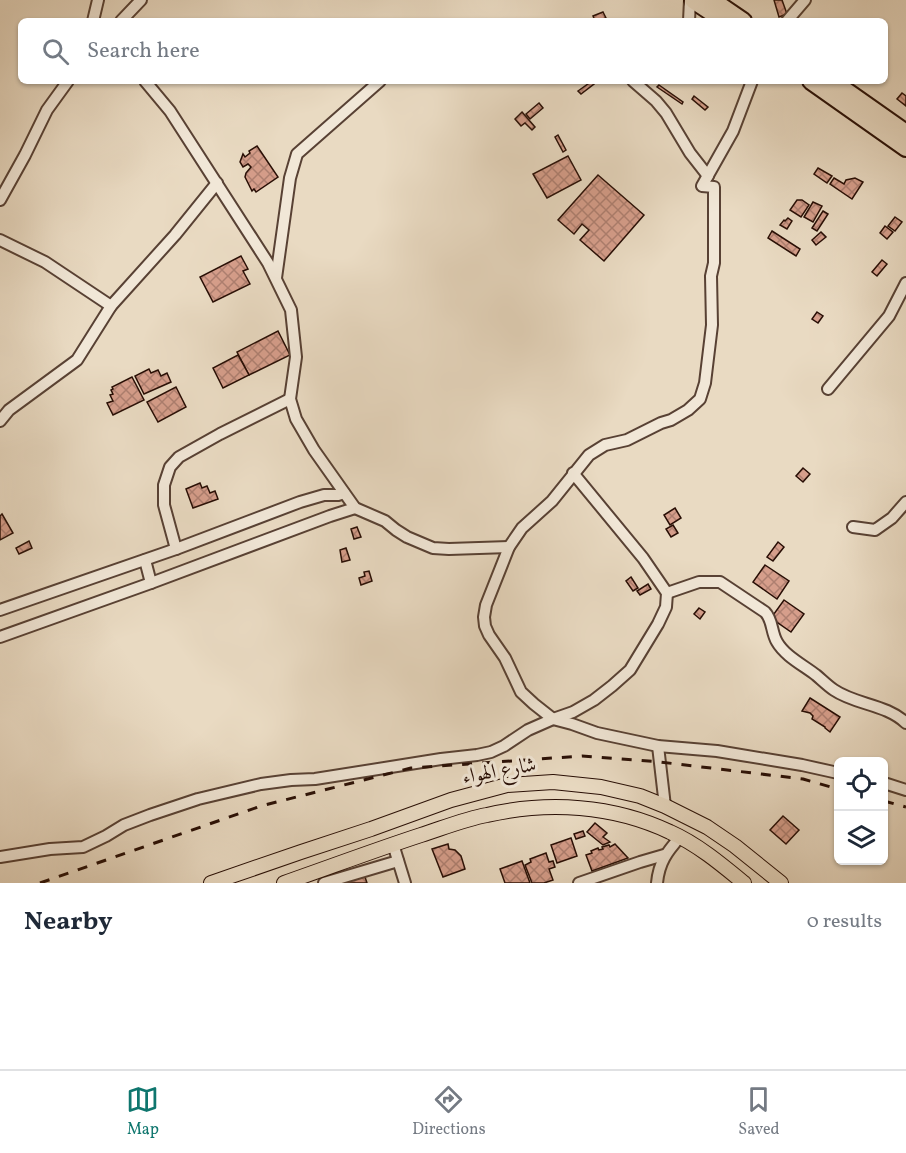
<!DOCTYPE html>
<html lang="en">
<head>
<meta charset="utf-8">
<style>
	:root { --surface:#fff; --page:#f2f2f3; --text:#1f2937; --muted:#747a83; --line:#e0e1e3; --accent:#0f766e }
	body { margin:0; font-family:Vollkorn,Amiri,serif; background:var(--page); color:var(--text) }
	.controls { position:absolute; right:18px; bottom:18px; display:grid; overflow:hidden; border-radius:9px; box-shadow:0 2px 4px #0004 }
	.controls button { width:54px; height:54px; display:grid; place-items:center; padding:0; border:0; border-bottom:2px solid var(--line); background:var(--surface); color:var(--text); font:30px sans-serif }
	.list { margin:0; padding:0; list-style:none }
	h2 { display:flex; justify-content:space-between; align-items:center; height:78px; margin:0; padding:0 24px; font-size:26px }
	h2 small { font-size:20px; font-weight:400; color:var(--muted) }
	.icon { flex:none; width:33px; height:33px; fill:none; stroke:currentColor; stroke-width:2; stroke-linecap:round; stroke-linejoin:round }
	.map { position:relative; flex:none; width:906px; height:883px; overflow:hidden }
	.search { position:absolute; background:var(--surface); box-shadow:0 2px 4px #0004; left:18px; right:18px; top:18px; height:66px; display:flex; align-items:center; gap:15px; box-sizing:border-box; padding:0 21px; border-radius:9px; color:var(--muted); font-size:22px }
	.sheet { height:186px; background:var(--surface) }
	nav { display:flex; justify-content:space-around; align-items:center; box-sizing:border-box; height:84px; border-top:2px solid var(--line); background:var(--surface); font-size:16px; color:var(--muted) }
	nav a { display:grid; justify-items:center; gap:3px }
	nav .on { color:var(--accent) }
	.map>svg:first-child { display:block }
</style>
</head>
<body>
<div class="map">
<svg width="906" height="883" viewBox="0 0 906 883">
	<defs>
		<pattern id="building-cross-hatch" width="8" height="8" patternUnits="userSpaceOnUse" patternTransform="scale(1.5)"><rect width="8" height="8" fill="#d69e8b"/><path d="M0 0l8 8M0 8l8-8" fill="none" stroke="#ae7f70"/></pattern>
	</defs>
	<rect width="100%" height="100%" fill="#e9dac2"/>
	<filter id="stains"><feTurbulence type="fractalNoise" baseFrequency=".00333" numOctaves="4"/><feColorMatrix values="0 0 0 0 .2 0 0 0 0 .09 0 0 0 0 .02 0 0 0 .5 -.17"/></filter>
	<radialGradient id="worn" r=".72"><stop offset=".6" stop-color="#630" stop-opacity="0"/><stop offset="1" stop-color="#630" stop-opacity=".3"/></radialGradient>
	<g fill="url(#building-cross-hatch)" stroke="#280e05" stroke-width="1.5">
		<polygon points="774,0 782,0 787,14 779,17"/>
		<polygon points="603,12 606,18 595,21 593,16"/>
		<polygon points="592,81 594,84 581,94 578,91"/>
		<polygon points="659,85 683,102 682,104 657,87"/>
		<polygon points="902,93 906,96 906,106 897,99"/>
		<polygon points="694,96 708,107 705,110 692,99"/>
		<polygon points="539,103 543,108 530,119 526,114"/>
		<polygon points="522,112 535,127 532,130 525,123 521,126 515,119"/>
		<polygon points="558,135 566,150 563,152 555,137"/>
		<polygon points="257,146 278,177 256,192 254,189 252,191 245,177 246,173 251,167 248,164 243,167 240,162 243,154 245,157 250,153 249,151"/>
		<polygon points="568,156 581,180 547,198 533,174"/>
		<polygon points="818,168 832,176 827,183 814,174"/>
		<polygon points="598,175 644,215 604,261 580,240 589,230 582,224 574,234 558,220"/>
		<polygon points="834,178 844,184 846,180 855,178 863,182 852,199 830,184"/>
		<polygon points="797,200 802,200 809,205 801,217 790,210"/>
		<polygon points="813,202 822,206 813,222 804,217"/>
		<polygon points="823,211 828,214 817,231 812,228"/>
		<polygon points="895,217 902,222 895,231 888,226"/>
		<polygon points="788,218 792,221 787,229 780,225 784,220 785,221"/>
		<polygon points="885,226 893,232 887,239 880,233"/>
		<polygon points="772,231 800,249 796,256 768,238"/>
		<polygon points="821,232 826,237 816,245 812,240"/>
		<polygon points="241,256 248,269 243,271 250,284 213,302 200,277"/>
		<polygon points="882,260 887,264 877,276 872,272"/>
		<polygon points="817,312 823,316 818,323 812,319"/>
		<polygon points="278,331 290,355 249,375 237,352"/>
		<polygon points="238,355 249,375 223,388 213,368"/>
		<polygon points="149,369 151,373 158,370 161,376 167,373 171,382 144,394 135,376"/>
		<polygon points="132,377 144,400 113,415 107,403 113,401 110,395 113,394 111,390 113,389 112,387"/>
		<polygon points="176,387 186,407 158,422 147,402"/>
		<polygon points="803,468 810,474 803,482 796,476"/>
		<polygon points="200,483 202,488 207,486 210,493 215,491 218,499 193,508 186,489"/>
		<polygon points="675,508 681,518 670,525 664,515"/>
		<polygon points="2,514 13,533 0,540 0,516"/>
		<polygon points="673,525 678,533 671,537 666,529"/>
		<polygon points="357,527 361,537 354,539 351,529"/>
		<polygon points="29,541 32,548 19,554 16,548"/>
		<polygon points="778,542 784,547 773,561 767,557"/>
		<polygon points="346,548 350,560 342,562 340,550"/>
		<polygon points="765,565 789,581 777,599 753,582"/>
		<polygon points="369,571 372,581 361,585 359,578 365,576 364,572"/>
		<polygon points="631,577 638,588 633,591 626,581"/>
		<polygon points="648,584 651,589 640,595 637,591"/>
		<polygon points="784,600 804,614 791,632 771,618"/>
		<polygon points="699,608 705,612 700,619 694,614"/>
		<polygon points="810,698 840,717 830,732 825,728 825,727 812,719 813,716 810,713 802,711"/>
		<polygon points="783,816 799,830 786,844 770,830"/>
		<polygon points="595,823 607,833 603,837 610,842 603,845 587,832"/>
		<polygon points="583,831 585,836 576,839 574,834"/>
		<polygon points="571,838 577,856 557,863 551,845"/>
		<polygon points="448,844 449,849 455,850 461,856 465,869 443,877 432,849"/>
		<polygon points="615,844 628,858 592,871 586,855 592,853 591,851 598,848 599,850 603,849 602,847 609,845 610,847"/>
		<polygon points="546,853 549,862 553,861 555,867 549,869 553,880 544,883 532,883 525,865 531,862 530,859"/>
		<polygon points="522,861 530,883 505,883 500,869"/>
		<polygon points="364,874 367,883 342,883"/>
	</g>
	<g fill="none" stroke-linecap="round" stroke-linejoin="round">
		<g stroke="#584134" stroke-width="14">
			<g id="minor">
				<polyline points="93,21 98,0"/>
				<polyline points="121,21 141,0"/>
				<polyline points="689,21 690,0"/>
				<polyline points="787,21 805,0"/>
				<polyline points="145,81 170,111 268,263 291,310 296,357 290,399 296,419 314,450 355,508 385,521 396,530 407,537 433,548 449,549 509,547"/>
				<polyline points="633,81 656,101 666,113 690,153 708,176"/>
				<polyline points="752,81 733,131 702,186 714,187 714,263 711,276 712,325 705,383 700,399 688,410 671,420 661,423 627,440 605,445 589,455 552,501 522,528 509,547 486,605 484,617 485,626 489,635 505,658 521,692 534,704 553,719 572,724 597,733 658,746 717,751 802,765 838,773"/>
				<polyline points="0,200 25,155 47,110 68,81"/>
				<polyline points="0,240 45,262 111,306"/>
				<polyline points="276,278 290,178 297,154 380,81"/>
				<polyline points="828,389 889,316 906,283"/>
				<polyline points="0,421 9,410 77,360 111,306 175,235 217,183"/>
				<polyline points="853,527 875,530 892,518 906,502"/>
				<polyline points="176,549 164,505 164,485 170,467 179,457 220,434 290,399"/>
				<polyline points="145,560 151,583"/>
				<path d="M667 593 699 582H720L765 612C773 620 771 632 777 642 785 656 803 665 816 675 822 680 828 686 834 690 856 705 886 704 906 723"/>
				<polyline points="0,610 176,549 300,502 324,495 338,495 344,493"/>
				<polyline points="0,637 151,583 330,516 355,508"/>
				<polyline points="658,746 665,806"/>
				<polyline points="884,783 906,790"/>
				<polyline points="393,844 405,883"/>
				<polyline points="0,857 50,849 83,847 106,836 124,825 150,815 198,799 261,784 291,780 315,779 441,759 477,755 491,752 504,746 528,730 553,719 573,712 594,700 612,686 630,670 658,624 666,607 667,593 643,558 573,473"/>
				<polyline points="324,883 398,861"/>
				<polyline points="579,883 640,862 664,855"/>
				<path d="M657 883C659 862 667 852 680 837"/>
			</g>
		</g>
		<g stroke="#280e05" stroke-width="16">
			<g id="major">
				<polyline points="211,883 301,852 371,829 451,800 507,785 553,782 601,787 640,796 665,806 707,827 735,846 781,883"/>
				<path d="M284 883C330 867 375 850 421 835 443 828 465 819 487 815 548 801 613 805 670 832 697 844 721 864 744 883"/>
			</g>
		</g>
		<g stroke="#280e05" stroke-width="20">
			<g id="highway">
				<polyline points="693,0 720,18"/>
				<polyline points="712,0 743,21"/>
				<polyline points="811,81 906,148"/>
				<polyline points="832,81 906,133"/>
			</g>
		</g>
		<use href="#minor" stroke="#f1e7d7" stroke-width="10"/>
		<use href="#major" stroke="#e9dac2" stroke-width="14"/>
		<use href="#highway" stroke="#e9dac2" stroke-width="16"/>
		<g stroke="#280e05" stroke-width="3" stroke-dasharray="10 10" stroke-linecap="butt">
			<polyline points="884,801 906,807"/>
			<polyline points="40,883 261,806 411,768 582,756 660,762 803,779 838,789"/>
		</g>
	</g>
	<g text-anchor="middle" stroke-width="6" stroke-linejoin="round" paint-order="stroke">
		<g font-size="21" fill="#280e05" stroke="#f1e7d7">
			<text transform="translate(499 770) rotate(-10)" y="7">شارع الهواء</text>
		</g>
	</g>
	<rect width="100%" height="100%" filter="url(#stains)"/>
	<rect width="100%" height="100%" fill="url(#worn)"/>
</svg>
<div class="controls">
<button><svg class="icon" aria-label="locate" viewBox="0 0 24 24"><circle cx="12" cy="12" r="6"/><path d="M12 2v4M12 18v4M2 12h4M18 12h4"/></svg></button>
<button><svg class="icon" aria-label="layers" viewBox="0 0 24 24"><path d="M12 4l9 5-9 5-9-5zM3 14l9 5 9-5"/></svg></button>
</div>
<div class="search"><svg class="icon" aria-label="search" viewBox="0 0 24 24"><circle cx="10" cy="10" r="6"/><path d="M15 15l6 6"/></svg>Search here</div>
</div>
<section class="sheet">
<h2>Nearby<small>0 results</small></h2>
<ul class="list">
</ul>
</section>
<nav>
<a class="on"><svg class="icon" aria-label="map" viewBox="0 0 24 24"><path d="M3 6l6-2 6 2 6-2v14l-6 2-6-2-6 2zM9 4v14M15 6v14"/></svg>Map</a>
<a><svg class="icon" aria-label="directions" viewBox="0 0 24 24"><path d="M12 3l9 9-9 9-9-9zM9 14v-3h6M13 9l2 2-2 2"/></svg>Directions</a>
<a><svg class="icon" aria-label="saved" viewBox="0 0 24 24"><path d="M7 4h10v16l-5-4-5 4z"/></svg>Saved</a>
</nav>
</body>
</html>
